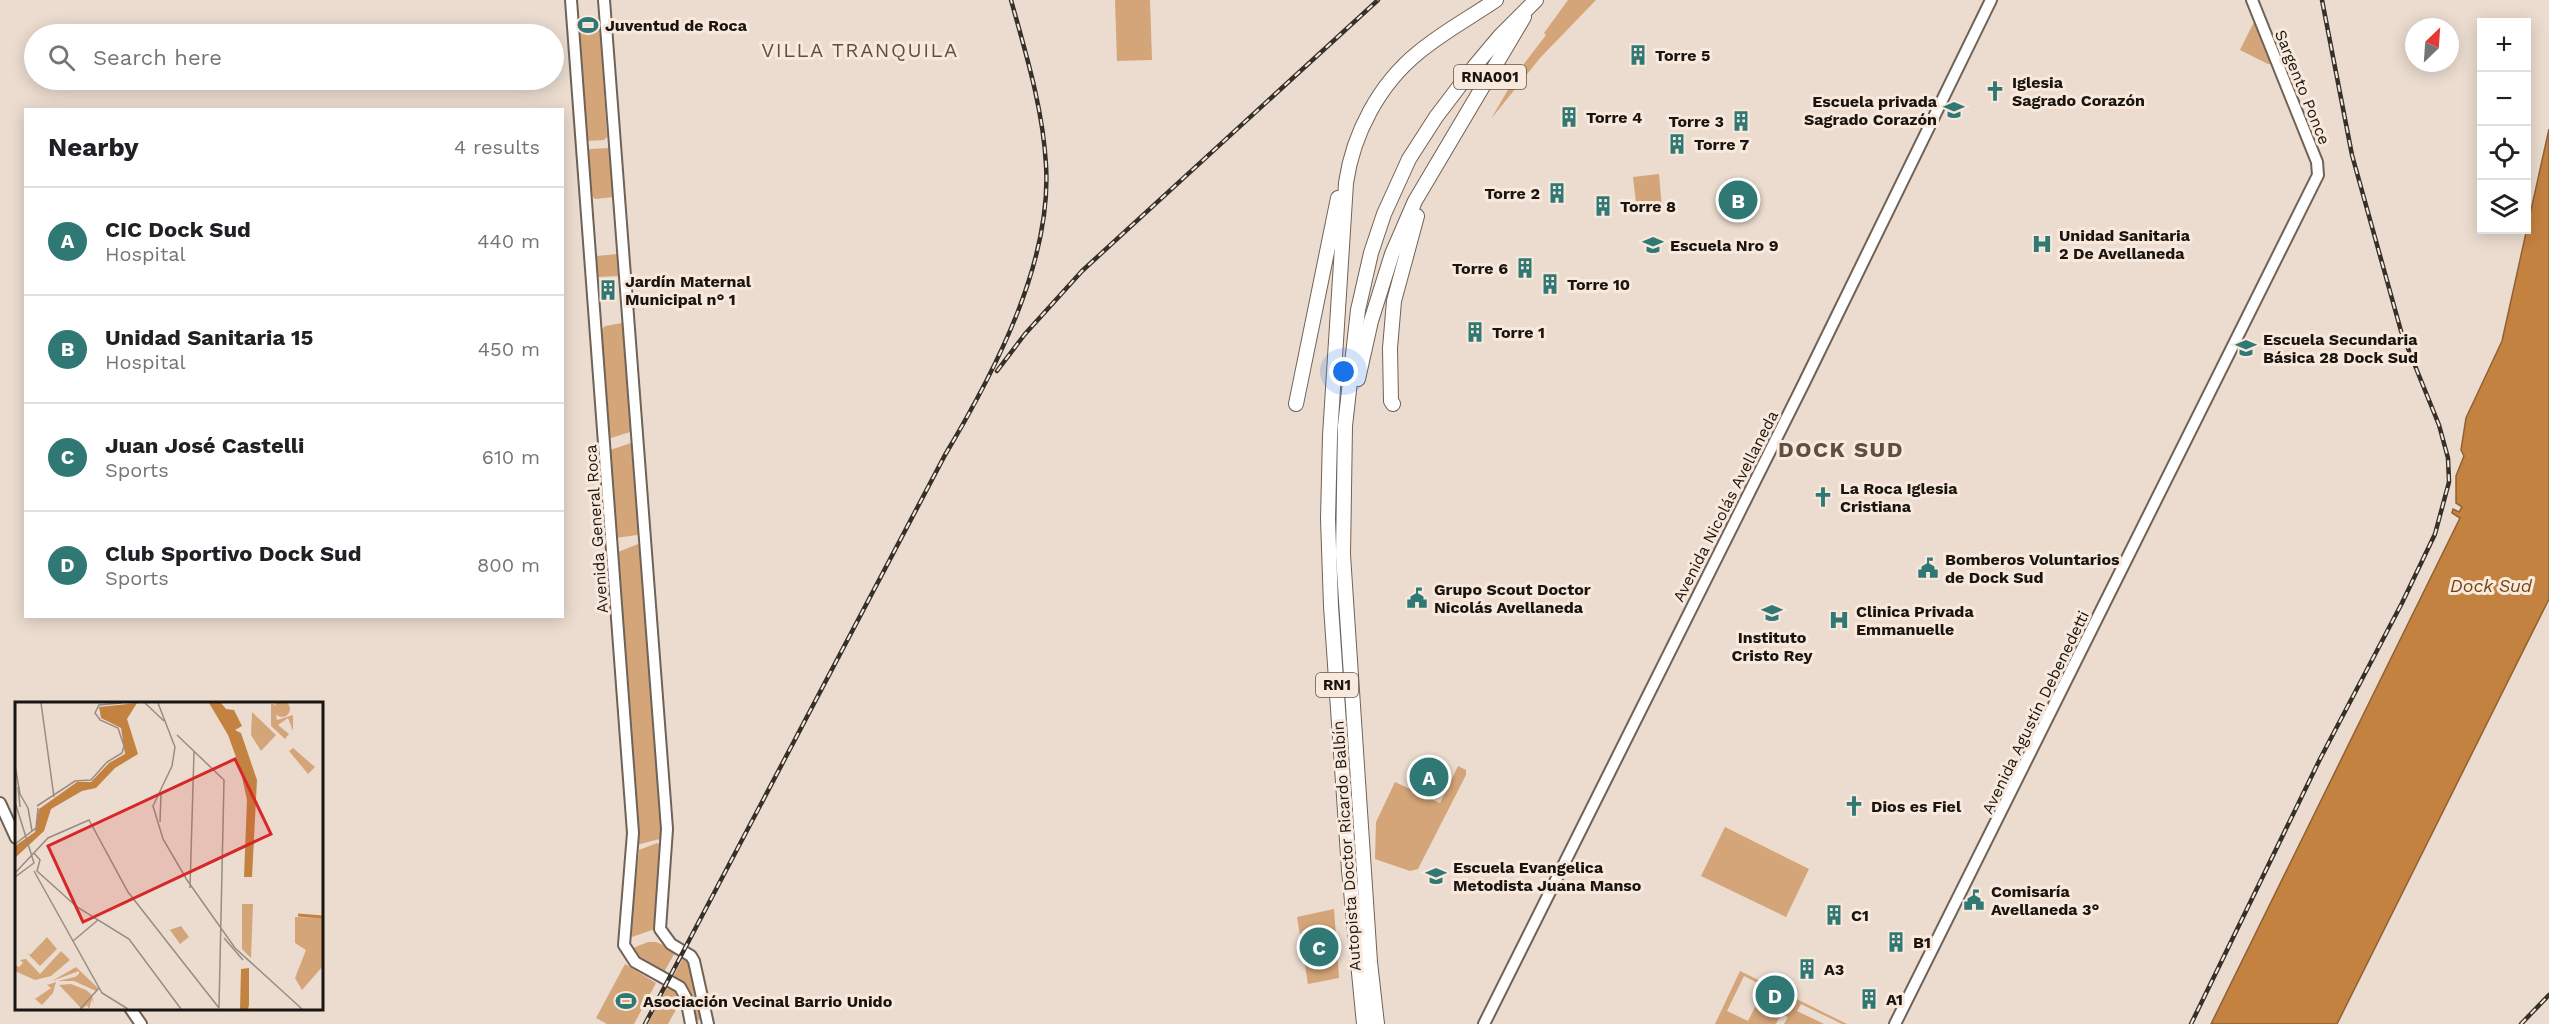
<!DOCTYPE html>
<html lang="en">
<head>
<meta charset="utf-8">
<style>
	:root { --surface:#fff; --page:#f6f6f6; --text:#202124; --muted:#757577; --line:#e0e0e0; --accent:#307874 }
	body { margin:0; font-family:"Work Sans",sans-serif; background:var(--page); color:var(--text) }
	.controls { position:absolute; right:18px; top:18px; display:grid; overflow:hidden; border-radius:0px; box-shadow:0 3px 15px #0003 }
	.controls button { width:54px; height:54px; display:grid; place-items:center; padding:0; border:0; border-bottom:2px solid var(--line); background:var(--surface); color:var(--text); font:30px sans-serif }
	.compass { position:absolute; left:2405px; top:18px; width:54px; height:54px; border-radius:50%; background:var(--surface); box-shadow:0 3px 15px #0003; rotate:25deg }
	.you { position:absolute; left:1344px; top:372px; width:21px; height:21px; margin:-15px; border:4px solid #fff; border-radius:50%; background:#1a73e8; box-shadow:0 0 0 9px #1a73e833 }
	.badge { display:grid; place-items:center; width:39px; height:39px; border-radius:50%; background:var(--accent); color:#fff; font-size:20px; font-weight:700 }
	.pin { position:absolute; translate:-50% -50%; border:3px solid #fff; box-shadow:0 2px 6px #0006 }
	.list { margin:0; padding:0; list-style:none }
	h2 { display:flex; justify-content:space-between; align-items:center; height:78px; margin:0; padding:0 24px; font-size:26px }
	h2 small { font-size:20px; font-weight:400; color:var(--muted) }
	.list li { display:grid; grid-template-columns:39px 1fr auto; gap:18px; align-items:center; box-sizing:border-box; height:108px; padding:0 24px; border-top:2px solid var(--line) }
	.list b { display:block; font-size:22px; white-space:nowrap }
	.list p { margin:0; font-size:20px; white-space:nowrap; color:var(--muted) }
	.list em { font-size:20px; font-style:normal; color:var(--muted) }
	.icon { flex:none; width:33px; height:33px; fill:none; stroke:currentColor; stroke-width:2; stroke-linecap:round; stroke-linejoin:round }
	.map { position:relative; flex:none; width:2549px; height:1024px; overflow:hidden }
	.search { position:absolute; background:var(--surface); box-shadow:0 3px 15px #0003; left:24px; top:24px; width:540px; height:66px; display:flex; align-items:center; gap:15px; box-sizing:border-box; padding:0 21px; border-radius:33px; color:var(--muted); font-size:22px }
	.panel { position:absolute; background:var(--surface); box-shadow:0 3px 15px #0003; left:24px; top:108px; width:540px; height:510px; border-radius:0px }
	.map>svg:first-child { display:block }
</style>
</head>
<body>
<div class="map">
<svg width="2549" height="1024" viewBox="0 0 2549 1024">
	<rect width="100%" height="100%" fill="#ebdccf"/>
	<g fill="#d4a579" fill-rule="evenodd">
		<polygon points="1115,0 1150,0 1152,60 1117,61"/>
		<polygon points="1568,0 1596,0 1540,58 1491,119 1520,69 1546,35 1544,33"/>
		<polygon points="2255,20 2278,64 2268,64 2240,50"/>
		<polygon points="600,30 607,137 604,140 587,141 578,31"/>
		<polygon points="609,148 612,151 614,197 595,199 592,196 588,152 590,149"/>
		<polygon points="1659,174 1662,209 1637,212 1633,177"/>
		<polygon points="618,254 619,276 598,277 596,256"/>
		<polygon points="622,323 624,326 633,429 630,432 611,438 608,435 601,331 605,326"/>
		<polygon points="631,443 634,446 640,530 637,535 616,538 610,450"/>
		<polygon points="638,544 641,546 667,837 633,846 619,650 618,552"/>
		<polygon points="1458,766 1466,770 1466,775 1418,869 1410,871 1375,859 1376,822 1395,782 1440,803"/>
		<polygon points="1725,827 1809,869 1786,917 1701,876"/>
		<polygon points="657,843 662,846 655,929 632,937 630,933 639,850"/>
		<polygon points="1334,909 1339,978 1308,984 1297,917"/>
		<polygon points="648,942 656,942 676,951 664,972 641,960 632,951 633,948"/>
		<polygon points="684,956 688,958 702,1018 697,1021 684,984 673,977"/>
		<polygon points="625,964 656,983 634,1024 607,1024 596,1018"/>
		<path d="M1740 971 1847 1024H1842L1801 1004 1797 1011 1824 1024H1784L1788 1017 1781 1014 1776 1024H1715ZM1744 976 1765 987 1748 1021 1727 1011Z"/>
		<polygon points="668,985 677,993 678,1006 668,1024 648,1024"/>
	</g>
	<polygon fill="#c48240" stroke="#916132" stroke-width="1.5" points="2549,129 2549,599 2337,1024 2211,1024 2460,518 2452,513 2453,509 2459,512 2462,507 2456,503 2456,476 2464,456 2461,450 2466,418 2502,341"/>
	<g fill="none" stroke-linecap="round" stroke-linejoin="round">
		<g stroke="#6f6257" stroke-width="14">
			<g id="secondary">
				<polyline points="571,0 633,833 624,945 635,962 680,987 686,998 691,1024"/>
				<polyline points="604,0 667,829 660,929 671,944 691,956 694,961 708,1024"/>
				<polyline points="1484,1024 1804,383 1991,0"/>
				<polyline points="1895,1024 2318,175 2317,162 2252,0"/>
			</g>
		</g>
		<g stroke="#6f6257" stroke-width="14">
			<g id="primary">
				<polyline points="0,803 16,838"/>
				<polyline points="130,1008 141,1024"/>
			</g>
		</g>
		<g stroke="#6f6257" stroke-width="16">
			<g id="highway">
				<polyline points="1358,379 1371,321 1392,254 1415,201 1524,17"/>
				<polyline points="1296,404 1338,198"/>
				<polyline points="1393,404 1391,401 1390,348 1394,301 1417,216"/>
				<path d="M1364 1024 1349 870 1331 606 1328 519 1330 436 1346 183C1353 134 1379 84 1419 52 1443 32 1471 17 1496 0"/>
				<polyline points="1377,1024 1370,962 1343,555 1345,426 1358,310 1371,253 1384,214 1409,159 1436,117 1474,67 1500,36 1536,0"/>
			</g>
		</g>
		<use href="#secondary" stroke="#fff" stroke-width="10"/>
		<use href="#primary" stroke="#fff" stroke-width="10"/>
		<use href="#highway" stroke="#fff" stroke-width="14"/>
		<g stroke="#36302a" stroke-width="4.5">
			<g id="rail">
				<polyline points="997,371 1025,334 1082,271 1378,0"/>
				<path d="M645 1024 945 455C994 373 1052 263 1046 165 1043 109 1026 54 1011 0"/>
				<polyline points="2191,1024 2320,759 2402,603 2435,534 2449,482 2448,458 2439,425 2401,331 2352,155 2322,0"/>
				<polyline points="2521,1024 2549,995"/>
			</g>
		</g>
		<use href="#rail" stroke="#f8e9dc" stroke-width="2" stroke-dasharray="7" stroke-linecap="butt"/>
	</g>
	<defs>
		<g id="stadium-bare" transform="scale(1.62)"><path d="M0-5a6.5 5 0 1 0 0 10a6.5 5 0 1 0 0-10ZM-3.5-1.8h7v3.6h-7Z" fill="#307874" stroke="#f8e9dc" stroke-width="2.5" paint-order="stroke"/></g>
		<g id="building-bare" transform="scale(1.62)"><path d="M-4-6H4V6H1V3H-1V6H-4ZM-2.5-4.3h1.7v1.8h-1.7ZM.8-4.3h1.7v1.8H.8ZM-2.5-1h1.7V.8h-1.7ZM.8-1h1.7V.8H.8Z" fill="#307874" stroke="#f8e9dc" stroke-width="2.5" paint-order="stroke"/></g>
		<g id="church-bare" transform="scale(1.62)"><path d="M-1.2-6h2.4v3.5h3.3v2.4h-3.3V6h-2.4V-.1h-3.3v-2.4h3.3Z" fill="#307874" stroke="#f8e9dc" stroke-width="2.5" paint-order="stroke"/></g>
		<g id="school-bare" transform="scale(1.62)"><path d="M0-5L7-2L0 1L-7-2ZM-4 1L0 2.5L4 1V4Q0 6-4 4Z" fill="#307874" stroke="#f8e9dc" stroke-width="2.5" paint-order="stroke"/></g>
		<g id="hospital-bare" transform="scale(1.62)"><path d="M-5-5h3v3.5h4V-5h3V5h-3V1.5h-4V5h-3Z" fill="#307874" stroke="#f8e9dc" stroke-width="2.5" paint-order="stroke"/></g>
		<g id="civic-bare" transform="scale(1.62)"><path d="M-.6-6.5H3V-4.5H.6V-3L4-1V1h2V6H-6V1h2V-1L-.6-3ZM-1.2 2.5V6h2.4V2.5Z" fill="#307874" stroke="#f8e9dc" stroke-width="2.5" paint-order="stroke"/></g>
	</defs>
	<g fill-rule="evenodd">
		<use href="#stadium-bare" x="588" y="25"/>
		<use href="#building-bare" x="1638" y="55"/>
		<use href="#church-bare" x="1995" y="91"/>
		<use href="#school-bare" x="1954" y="110"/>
		<use href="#building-bare" x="1569" y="117"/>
		<use href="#building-bare" x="1741" y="121"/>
		<use href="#building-bare" x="1677" y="144"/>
		<use href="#building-bare" x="1557" y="193"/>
		<use href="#building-bare" x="1603" y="206"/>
		<use href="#hospital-bare" x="2042" y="244"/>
		<use href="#school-bare" x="1653" y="245"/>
		<use href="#building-bare" x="1525" y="268"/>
		<use href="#building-bare" x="1550" y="284"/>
		<use href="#building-bare" x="608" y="290"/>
		<use href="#building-bare" x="1475" y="332"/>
		<use href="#school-bare" x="2246" y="348"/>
		<use href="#church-bare" x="1823" y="497"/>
		<use href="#civic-bare" x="1928" y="568"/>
		<use href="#civic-bare" x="1417" y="598"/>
		<use href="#school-bare" x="1772" y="613"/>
		<use href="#hospital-bare" x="1839" y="620"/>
		<use href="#church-bare" x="1854" y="806"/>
		<use href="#school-bare" x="1436" y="876"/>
		<use href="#civic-bare" x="1974" y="900"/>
		<use href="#building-bare" x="1834" y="915"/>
		<use href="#building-bare" x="1896" y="942"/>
		<use href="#building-bare" x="1807" y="969"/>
		<use href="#building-bare" x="1869" y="999"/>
		<use href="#stadium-bare" x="626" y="1001"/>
	</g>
	<g text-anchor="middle" stroke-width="6" stroke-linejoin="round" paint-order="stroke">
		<g fill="#f8e9dc" stroke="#5d554d" stroke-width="1.5">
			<rect x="1454" y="65" width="72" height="24" rx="4.5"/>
			<rect x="1316" y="673" width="42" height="24" rx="4.5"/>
		</g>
		<g font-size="15" font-weight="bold" fill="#1a1510">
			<text x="1490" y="82">RNA001</text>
			<text x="1337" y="690">RN1</text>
		</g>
		<g font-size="16" font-weight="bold" fill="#1a1510" stroke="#f8e9dc" text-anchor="start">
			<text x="605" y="31">Juventud de Roca</text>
			<text x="1655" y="61">Torre 5</text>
			<text x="2012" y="88">Iglesia<tspan x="2012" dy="18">Sagrado Corazón</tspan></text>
			<text x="1937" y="107" text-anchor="end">Escuela privada<tspan x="1937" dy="18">Sagrado Corazón</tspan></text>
			<text x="1586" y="123">Torre 4</text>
			<text x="1724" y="127" text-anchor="end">Torre 3</text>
			<text x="1694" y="150">Torre 7</text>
			<text x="1540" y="199" text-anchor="end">Torre 2</text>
			<text x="1620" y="212">Torre 8</text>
			<text x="2059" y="241">Unidad Sanitaria<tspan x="2059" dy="18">2 De Avellaneda</tspan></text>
			<text x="1670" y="251">Escuela Nro 9</text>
			<text x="1508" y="274" text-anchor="end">Torre 6</text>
			<text x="625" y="287">Jardín Maternal<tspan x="625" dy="18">Municipal n° 1</tspan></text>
			<text x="1567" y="290">Torre 10</text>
			<text x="1492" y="338">Torre 1</text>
			<text x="2263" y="345">Escuela Secundaria<tspan x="2263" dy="18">Básica 28 Dock Sud</tspan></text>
			<text x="1840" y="494">La Roca Iglesia<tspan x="1840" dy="18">Cristiana</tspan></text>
			<text x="1945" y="565">Bomberos Voluntarios<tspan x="1945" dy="18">de Dock Sud</tspan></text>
			<text x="1434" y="595">Grupo Scout Doctor<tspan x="1434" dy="18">Nicolás Avellaneda</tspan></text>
			<text x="1856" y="617">Clinica Privada<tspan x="1856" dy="18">Emmanuelle</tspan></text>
			<text x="1772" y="643" text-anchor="middle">Instituto<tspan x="1772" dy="18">Cristo Rey</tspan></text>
			<text x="1871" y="812">Dios es Fiel</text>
			<text x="1453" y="873">Escuela Evangelica<tspan x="1453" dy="18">Metodista Juana Manso</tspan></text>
			<text x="1991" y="897">Comisaría<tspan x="1991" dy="18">Avellaneda 3°</tspan></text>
			<text x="1851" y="921">C1</text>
			<text x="1913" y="948">B1</text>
			<text x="1824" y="975">A3</text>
			<text x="1886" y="1005">A1</text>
			<text x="643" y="1007">Asociación Vecinal Barrio Unido</text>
		</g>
		<g font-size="16" fill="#1a1510" stroke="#f8e9dc">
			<text transform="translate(2303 87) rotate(68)" y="6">Sargento Ponce</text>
			<text transform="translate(1725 506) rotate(-63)" y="6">Avenida Nicolás Avellaneda</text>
			<text transform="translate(596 529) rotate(-94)" y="6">Avenida General Roca</text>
			<text transform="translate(2035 712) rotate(-64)" y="6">Avenida Agustín Debenedetti</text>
			<text transform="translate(1346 846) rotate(-94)" y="6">Autopista Doctor Ricardo Balbín</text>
		</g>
		<g font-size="18" font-style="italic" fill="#704312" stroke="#f8e9dc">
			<text x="2491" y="592">Dock Sud</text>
		</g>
		<g font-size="20" letter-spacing="1.5" fill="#5c5045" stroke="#f8e9dc">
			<text x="860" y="57">VILLA TRANQUILA</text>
		</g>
		<g font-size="22" font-weight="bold" letter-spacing="1.5" fill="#5c5045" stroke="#f8e9dc">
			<text x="1841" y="457">DOCK SUD</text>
		</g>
	</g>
	<g transform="translate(15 702)">
		<rect width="308" height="308" fill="#ebdccf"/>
		<path d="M259 7a8 8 0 1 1 16 0a8 8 0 1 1-16 0ZM256 2H259L262 18 278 13V29L273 16 263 23 274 32 270 37 256 24ZM237 10 261 33 246 49 236 33ZM278 46 300 65 293 72 274 49ZM227 202H238L236 256 227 247ZM280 215 307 216V265L287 288 280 276 291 248 280 241ZM166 224 174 235 165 242 155 228 146 231ZM32 235 42 247 25 264 12 251 15 253ZM46 249 55 258 36 274 20 278 0 269V263L4 265 8 261 5 258 11 257 25 272ZM61 265 83 286 81 289 59 279H43L60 275 64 272V269L37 279ZM41 280 38 291 27 303 20 297 36 286 32 283ZM56 282 71 288 77 293 79 303 77 297 74 307 72 303 67 307 44 283Z" fill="#d4a579"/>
		<path d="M122 1 112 17 123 52 100 66 81 86 67 89 36 107 29 129 0 156V144L20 130 24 107 62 80H76L94 61 110 52 106 26 86 16 84 5ZM194 1H206L211 7 219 8 227 24 220 28 226 31 242 78 237 175H229L232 98 225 66 213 33ZM234 266V303L233 307H225L226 267Z" fill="#c48240"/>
		<path fill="none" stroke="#c48240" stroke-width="3" d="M283 213 308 215"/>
		<path fill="none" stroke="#978c83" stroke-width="1.5" d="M26 1 39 95M130 1 149 19M143 1 160 45 157 64 138 104 148 137 172 178 220 246 287 307M162 33 209 78 204 306M0 63 5 92 13 106M3 85 5 105M0 100 19 161 0 175M22 104 60 79 76 78 92 60 107 51 109 44 103 26 85 18 80 11 84 3 106 1M13 106 17 129M145 120 146 92M0 142 21 126 23 106M19 151 25 158 22 169 62 205 114 237 166 307M19 169 87 291 113 307M0 171 33 136 74 118 113 190 204 306M175 186 179 50M209 236 228 258M58 239 83 218M65 307 84 286"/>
		<path fill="#d62828" fill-opacity="0.15" stroke="#d62828" stroke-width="3" d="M220 57 256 132 68 220 33 144Z"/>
		<rect width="308" height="308" fill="none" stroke="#1a1510" stroke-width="3"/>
	</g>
</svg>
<div class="controls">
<button>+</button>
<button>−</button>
<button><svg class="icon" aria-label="locate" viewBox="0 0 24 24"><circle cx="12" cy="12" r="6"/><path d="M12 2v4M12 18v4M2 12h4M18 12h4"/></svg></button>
<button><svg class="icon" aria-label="layers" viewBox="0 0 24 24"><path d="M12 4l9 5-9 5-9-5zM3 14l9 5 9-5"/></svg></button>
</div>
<svg class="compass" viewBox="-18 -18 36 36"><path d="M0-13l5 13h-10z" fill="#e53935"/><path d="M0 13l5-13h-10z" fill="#757577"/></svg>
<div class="you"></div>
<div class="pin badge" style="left:1429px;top:777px">A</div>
<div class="pin badge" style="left:1738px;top:200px">B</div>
<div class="pin badge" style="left:1319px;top:947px">C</div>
<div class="pin badge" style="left:1775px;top:995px">D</div>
<div class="search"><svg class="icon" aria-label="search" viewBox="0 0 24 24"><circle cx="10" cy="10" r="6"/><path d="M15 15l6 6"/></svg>Search here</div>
<section class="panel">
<h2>Nearby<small>4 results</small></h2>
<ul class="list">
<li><span class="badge">A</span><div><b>CIC Dock Sud</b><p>Hospital</p></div><em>440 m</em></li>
<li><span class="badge">B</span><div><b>Unidad Sanitaria 15</b><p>Hospital</p></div><em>450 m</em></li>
<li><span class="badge">C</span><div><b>Juan José Castelli</b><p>Sports</p></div><em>610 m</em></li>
<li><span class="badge">D</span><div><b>Club Sportivo Dock Sud</b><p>Sports</p></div><em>800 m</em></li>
</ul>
</section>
</div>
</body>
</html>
